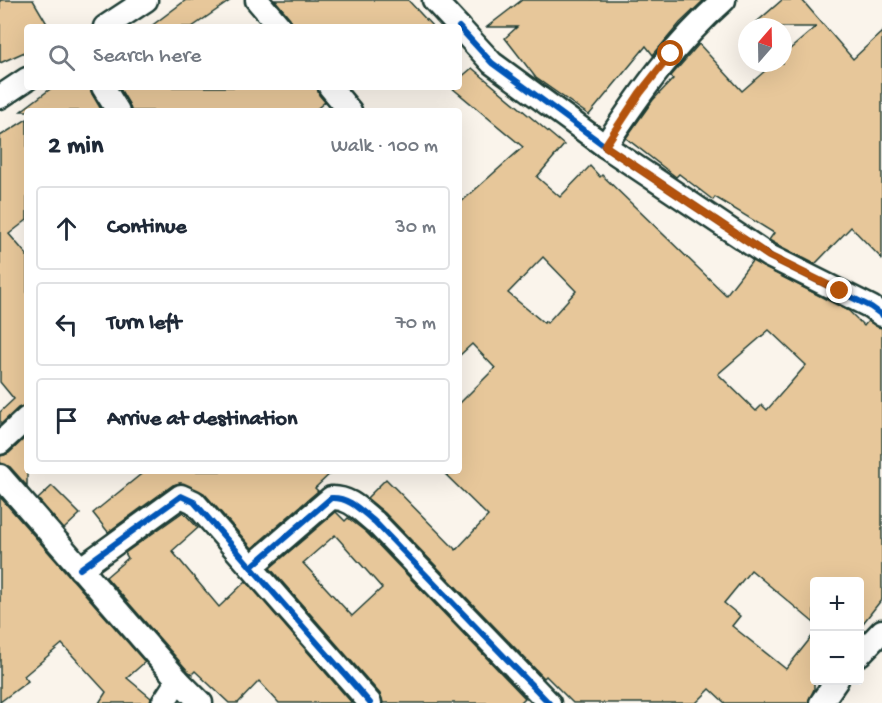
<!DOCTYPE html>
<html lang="en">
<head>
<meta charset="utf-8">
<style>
	:root { --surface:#fff; --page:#f6f6f7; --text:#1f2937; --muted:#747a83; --line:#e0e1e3 }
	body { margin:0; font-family:"Gochi Hand",sans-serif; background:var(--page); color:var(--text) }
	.controls { position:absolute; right:18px; bottom:18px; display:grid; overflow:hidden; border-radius:6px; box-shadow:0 6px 24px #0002 }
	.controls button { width:54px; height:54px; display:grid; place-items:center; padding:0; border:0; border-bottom:2px solid var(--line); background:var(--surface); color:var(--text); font:30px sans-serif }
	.compass { position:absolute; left:738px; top:18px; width:54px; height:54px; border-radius:50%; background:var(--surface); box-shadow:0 6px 24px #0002; rotate:20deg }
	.stop { position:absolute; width:18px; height:18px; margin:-14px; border:4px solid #b45309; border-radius:50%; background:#fff }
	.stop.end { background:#b45309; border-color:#fff; box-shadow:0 2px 6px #0008 }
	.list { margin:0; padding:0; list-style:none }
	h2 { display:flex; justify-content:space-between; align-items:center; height:78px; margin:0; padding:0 24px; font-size:26px }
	h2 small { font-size:20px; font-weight:400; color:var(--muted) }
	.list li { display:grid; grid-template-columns:39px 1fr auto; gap:18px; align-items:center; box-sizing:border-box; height:84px; margin:0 12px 12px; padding:0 12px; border:2px solid var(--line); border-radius:6px }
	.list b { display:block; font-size:22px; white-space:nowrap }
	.list em { font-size:20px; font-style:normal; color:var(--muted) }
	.icon { flex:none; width:33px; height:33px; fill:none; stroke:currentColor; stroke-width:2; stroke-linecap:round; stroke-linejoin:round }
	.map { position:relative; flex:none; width:882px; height:703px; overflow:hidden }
	.search { position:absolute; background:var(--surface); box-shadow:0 6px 24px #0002; left:24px; top:24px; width:438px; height:66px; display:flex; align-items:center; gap:15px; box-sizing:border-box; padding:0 21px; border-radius:6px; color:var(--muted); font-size:22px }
	.panel { position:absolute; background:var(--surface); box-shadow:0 6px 24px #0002; left:24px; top:108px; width:438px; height:366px; border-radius:6px }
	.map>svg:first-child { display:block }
</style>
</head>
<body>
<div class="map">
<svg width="882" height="703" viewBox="0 0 882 703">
	<rect width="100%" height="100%" fill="#faf4eb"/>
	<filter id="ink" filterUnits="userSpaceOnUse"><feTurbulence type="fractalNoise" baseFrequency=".0167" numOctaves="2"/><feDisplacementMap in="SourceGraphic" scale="12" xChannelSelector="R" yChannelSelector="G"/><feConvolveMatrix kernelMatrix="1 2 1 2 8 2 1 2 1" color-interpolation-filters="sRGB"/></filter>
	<g filter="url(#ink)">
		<g fill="#e7c79a" stroke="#1f3d34" stroke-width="1.5" fill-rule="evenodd">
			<polygon points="0,0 33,0 49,27 27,27 27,51 0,63"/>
			<polygon points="186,0 231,0 192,27 150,27"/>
			<polygon points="275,0 408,0 433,27 293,27 290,18"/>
			<polygon points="522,0 704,0 680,23 653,55 646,46 589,115 536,78 505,38 517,27 487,27"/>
			<polygon points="782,0 802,0 853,59 882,32 882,259 851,227 815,264 776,244 769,240 774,233 715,197 713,200 679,174 676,177 626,138 653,100 673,79 671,76 699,44 742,91 774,63 783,63 783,55 816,27 751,27"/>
			<path d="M472 68 564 145 537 177 560 197 590 166 600 177 602 175 726 295 752 261 849 311 864 326 868 321 882 328V599L860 627V582H814V623L751 570 724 603 740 616 732 626 786 669 814 634V689L808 703H725L710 689 696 703H573L546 676 544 678 385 513 367 498 386 479 456 550 488 516 442 471H459V404L495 368 472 344 459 356V204L523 147 451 87H459V79ZM543 257 576 291 547 323 545 321 544 323 508 293ZM769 330 806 365 767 410 762 405 756 411 718 374Z"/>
			<polygon points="53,87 90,87 92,94 102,111 21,111"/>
			<polygon points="119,87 317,87 319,95 325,102 314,111 131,111 129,104"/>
			<polygon points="27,119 27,220 9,234 27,255 27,405 18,408 0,425 0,412 14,399 0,382 0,136"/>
			<polygon points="27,436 27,486 10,467 0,463 0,456 9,453"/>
			<polygon points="145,471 333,471 315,488 318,491 252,548 204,493 180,483 173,485 108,532 93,513"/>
			<polygon points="52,486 80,514 64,529 38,499"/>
			<polygon points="0,497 145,662 127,678 151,698 150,703 99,703 106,692 62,644 24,676 28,681 0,702"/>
			<polygon points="183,512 198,528 172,551 219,607 246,581 352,703 279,703 259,681 238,703 229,703 195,671 192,674 188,671 106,577 128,558 125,553"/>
			<path d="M336 512 345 521 348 518 366 532 525 698 520 703H383L380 694 270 568ZM335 535 382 588 352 616 303 563Z"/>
		</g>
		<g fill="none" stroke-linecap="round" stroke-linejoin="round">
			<g stroke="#1f3d34" stroke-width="27">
				<g id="street">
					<polyline points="257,0 280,27"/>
					<polyline points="434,0 459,27"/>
					<polyline points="105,27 146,0"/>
					<polyline points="459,27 492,63 605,146 769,256 871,307 882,315"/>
					<polyline points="103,87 118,111"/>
					<polyline points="330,87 350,111"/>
					<polyline points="0,97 27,79"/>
					<path d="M605 146C640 93 676 42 724 0"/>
					<polyline points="0,443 27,418"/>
					<polyline points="0,476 178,680 201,703"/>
					<path d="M251 567 331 498C350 497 361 511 375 522L549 703"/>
					<polyline points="80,569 181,496 194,502 370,703"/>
					<polyline points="860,654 882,631"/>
					<polyline points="163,703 178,680"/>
					<polyline points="821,703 837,680"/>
				</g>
			</g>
			<use href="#street" stroke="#fff" stroke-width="22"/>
			<g stroke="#fff" stroke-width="10">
				<g id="cycleway">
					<polyline points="459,27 492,63 605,146 769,256 871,307 882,315"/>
					<path d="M251 567 331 498C350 497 361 511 375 522L549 703"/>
					<polyline points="80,569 181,496 194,502 370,703"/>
				</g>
			</g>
			<use href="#cycleway" stroke="#0057b8" stroke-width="6"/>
		</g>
	</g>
	<g fill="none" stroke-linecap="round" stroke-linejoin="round" filter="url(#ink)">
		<polyline stroke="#b45309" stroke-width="8" points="671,54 640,93 605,146 769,256 840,291"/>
	</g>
</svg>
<div class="controls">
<button>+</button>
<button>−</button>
</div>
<svg class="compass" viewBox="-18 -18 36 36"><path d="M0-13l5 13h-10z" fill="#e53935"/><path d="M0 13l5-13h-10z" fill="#747a83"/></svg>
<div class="stop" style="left:671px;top:54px"></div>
<div class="stop end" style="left:840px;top:291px"></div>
<div class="search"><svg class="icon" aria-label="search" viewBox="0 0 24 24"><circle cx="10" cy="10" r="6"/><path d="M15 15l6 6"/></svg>Search here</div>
<section class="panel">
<h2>2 min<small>Walk · 100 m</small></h2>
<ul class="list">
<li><svg class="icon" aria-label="ahead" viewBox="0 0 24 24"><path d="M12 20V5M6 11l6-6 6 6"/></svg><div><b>Continue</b></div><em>30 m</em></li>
<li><svg class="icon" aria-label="left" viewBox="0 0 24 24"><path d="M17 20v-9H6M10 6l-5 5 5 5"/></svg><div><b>Turn left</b></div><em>70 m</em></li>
<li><svg class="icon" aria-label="arrive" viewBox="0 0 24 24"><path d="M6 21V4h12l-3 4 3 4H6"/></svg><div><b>Arrive at destination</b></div></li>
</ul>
</section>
</div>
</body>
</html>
